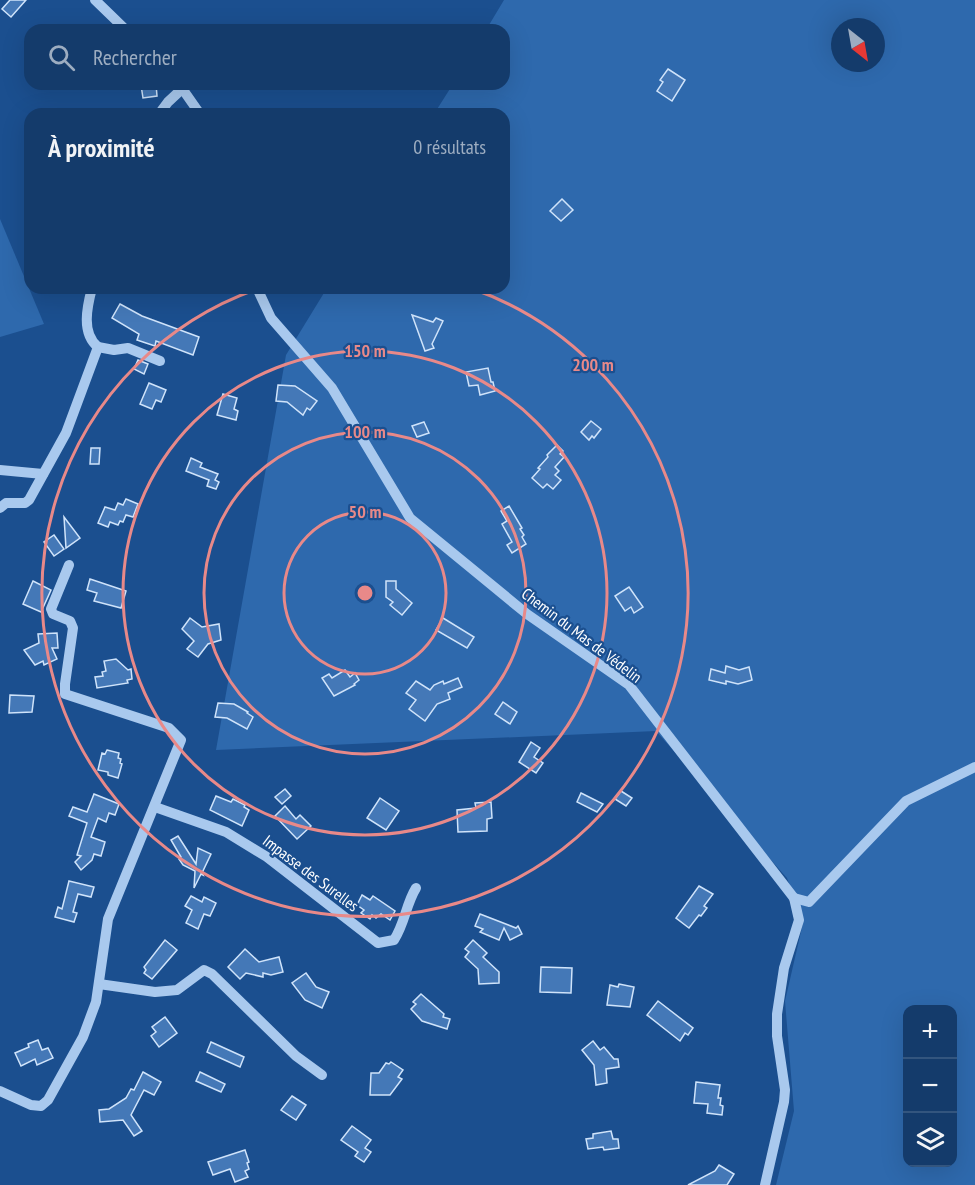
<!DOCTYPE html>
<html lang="fr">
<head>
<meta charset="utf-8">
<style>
	:root { --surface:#143b6b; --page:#214673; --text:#f1f3f6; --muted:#9dadc1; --line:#33557e }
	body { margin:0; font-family:"PT Sans Narrow",sans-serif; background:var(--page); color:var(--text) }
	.controls { position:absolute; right:18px; bottom:18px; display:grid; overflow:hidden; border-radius:12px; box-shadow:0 6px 24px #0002 }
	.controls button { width:54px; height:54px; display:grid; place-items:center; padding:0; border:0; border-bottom:2px solid var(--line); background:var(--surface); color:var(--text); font:30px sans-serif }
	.compass { position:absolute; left:831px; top:18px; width:54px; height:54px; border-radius:50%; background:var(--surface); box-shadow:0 6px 24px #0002; rotate:149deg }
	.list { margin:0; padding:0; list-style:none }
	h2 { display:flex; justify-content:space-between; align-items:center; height:78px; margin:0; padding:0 24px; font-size:26px }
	h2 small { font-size:20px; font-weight:400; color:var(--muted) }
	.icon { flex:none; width:33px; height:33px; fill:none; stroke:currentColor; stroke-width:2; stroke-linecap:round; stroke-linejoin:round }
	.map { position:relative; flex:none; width:975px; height:1185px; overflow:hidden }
	.search { position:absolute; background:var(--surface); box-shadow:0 6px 24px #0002; left:24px; top:24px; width:486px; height:66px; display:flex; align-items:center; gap:15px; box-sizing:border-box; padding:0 21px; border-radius:18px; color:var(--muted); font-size:22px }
	.panel { position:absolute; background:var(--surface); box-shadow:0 6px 24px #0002; left:24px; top:108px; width:486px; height:186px; border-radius:18px }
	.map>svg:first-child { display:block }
</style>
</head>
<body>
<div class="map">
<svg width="975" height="1185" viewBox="0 0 975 1185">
	<rect width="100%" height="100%" fill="#1b4f8f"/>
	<g fill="#2e69ad" fill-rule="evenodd">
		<path d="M504 0H975V1185H776L794 1111 785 1001 803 923 787 878 656 731 216 750 286 355 327 288H504V114H434L453 84H504V30H486ZM840 27H876V63H840ZM908 1010H952V1162H908Z"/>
		<polygon points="0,219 44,324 0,337"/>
	</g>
	<g fill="#4478b7" stroke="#cfe3fa" stroke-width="1.5">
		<polygon points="10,0 26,0 11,17 2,9"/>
		<polygon points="668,69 685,80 672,101 657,91 663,82 660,80"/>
		<polygon points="148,84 156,84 157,96 143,98 141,85"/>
		<polygon points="562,199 573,210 561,221 550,211"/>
		<polygon points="120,304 142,316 199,337 193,355 156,341 155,346 137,340 139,334 112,318"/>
		<polygon points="412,315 433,322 436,318 443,321 432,344 434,348 425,351"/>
		<polygon points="138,360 148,364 144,374 134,369"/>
		<polygon points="488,368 491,382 493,382 495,391 480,395 478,385 469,386 466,372"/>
		<polygon points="149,383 166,390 161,402 156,400 152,409 140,404"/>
		<polygon points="278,385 295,386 317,401 310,410 307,408 303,415 287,402 276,401"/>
		<polygon points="223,394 237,398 234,409 238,411 236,420 217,415"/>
		<polygon points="591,421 601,429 594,438 592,436 589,440 581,432"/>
		<polygon points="424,422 429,433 417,437 412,426"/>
		<polygon points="557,445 563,451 560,454 564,457 555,467 559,471 555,475 561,480 553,489 547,484 543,488 532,478 540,469 538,468 548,457 547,455"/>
		<polygon points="91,448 100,448 99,464 90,464"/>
		<polygon points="191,458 202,463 200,467 218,474 215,480 219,482 216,489 207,486 209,480 186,471"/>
		<polygon points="126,499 138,504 133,517 126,515 123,522 120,521 118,525 110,522 108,527 98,523 105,507 115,510 118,503 123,505"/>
		<polygon points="509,506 522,528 520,529 524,535 522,537 526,544 512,553 507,545 512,542 502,524 507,521 501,511"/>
		<polygon points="64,517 80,538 66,548"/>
		<polygon points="54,535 64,549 54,556 44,542"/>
		<polygon points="90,579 126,591 121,608 94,601 97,593 87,590"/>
		<polygon points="33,581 51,590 41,612 23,604"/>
		<polygon points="386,581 396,581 396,589 412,603 402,615 390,605 393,602 386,597"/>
		<polygon points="629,587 643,607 634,613 631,607 625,611 615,596"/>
		<polygon points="190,618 202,627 219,624 221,640 208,644 198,657 187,649 194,641 182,629"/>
		<polygon points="443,618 474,637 467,648 436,630"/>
		<polygon points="57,633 58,648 52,648 57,659 44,665 43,661 35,665 24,650 39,643 38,634"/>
		<polygon points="116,659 128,670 131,669 132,679 127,680 128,683 97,688 95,677 103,676 102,672 106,671 104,661"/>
		<polygon points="726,666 739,670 749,667 752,680 738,684 726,681 726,684 709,680 711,669 725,673"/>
		<polygon points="345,670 350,677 355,673 359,680 354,684 355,685 334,696 322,678 329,674 332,678"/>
		<polygon points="458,678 462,687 448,693 450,699 437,704 425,721 409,709 416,700 406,693 416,681 430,690 434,685 443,681 444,684"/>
		<polygon points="10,695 34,696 32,712 9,713"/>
		<polygon points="503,702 517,712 510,724 495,714"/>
		<polygon points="218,703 234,704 248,712 247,713 253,717 247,729 227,718 215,717"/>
		<polygon points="531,742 540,748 534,757 543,763 536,773 519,762"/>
		<polygon points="107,750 119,753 118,758 121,759 120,763 122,764 118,778 108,775 108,772 98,770 102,753 105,754"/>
		<polygon points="285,789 291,796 282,804 275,797"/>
		<polygon points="621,791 632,798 626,806 615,799"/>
		<polygon points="581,793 603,804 597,812 577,802"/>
		<polygon points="94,794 119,804 115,815 109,813 106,822 98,818 91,837 105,842 101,856 94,854 92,860 81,870 75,862 81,856 77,855 87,823 69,816 73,807 87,812"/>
		<polygon points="216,796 231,802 233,799 245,805 244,807 249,810 242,826 210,810"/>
		<polygon points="380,798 399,811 386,830 367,818"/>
		<polygon points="491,802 492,818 487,819 487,831 458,832 457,810 476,808 475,803"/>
		<polygon points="285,806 296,819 300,815 311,826 297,839 275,816"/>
		<polygon points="178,836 196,864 198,848 211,854 202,873 203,875 201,874 194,888 195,871 183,865 179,859 181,857 171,840"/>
		<polygon points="69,881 94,887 91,897 78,894 73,912 77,913 74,922 55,917 58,907 62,909"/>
		<polygon points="699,886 713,894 704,906 707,908 701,916 699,915 689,928 676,918"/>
		<polygon points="362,895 370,900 373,896 395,911 390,920 381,914 376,918 372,915 370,919 361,913 364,910 357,905"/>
		<polygon points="191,896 202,902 204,897 216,903 210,916 204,914 198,929 186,923 192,910 185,906"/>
		<polygon points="480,914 516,928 518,926 522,934 510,940 504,928 499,940 480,932 483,929 475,926"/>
		<polygon points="165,940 177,950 152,979 144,973 146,970 144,967"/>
		<polygon points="473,940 487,953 483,957 499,972 499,983 479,984 478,969 465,957 469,952 465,949"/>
		<polygon points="245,949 259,962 279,957 283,972 271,975 263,973 263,977 246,973 240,979 228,967"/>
		<polygon points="541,967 572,968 571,993 540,992"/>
		<polygon points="306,973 316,987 329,992 322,1008 305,1000 292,983"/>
		<polygon points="619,984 634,987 630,1007 607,1005 610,985 618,987"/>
		<polygon points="421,994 444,1014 443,1017 450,1019 447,1029 422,1021 411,1009 416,1004 413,1002"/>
		<polygon points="658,1001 693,1028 688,1035 685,1033 680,1041 647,1015"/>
		<polygon points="165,1017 177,1033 159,1047 151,1036 156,1032 152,1027"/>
		<polygon points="38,1040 42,1050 48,1048 53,1058 37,1065 35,1059 21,1066 15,1053 29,1047 28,1044"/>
		<polygon points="593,1041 600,1050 604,1047 614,1059 618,1059 619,1067 606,1069 607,1083 596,1085 594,1065 582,1050"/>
		<polygon points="211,1042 244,1057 240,1067 207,1052"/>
		<polygon points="391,1062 403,1070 398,1077 402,1079 390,1095 370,1095 371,1073 379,1073 386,1063 389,1064"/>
		<polygon points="143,1072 161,1082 154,1095 144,1090 131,1115 142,1131 134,1136 123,1120 100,1122 99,1110 109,1109 126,1098 131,1089 134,1090"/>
		<polygon points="200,1072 225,1084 221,1092 196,1081"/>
		<polygon points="696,1082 720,1085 718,1098 721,1098 720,1105 723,1106 722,1115 707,1113 708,1104 694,1103"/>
		<polygon points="292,1096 306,1105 296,1120 281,1110"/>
		<polygon points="352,1126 371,1140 365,1148 371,1152 364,1162 355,1156 358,1152 341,1140"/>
		<polygon points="611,1131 613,1139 618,1139 619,1148 604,1150 603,1147 588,1149 586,1139 593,1138 593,1134"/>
		<polygon points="245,1150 249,1162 247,1163 249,1169 245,1171 248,1177 235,1182 230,1169 213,1175 208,1162"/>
		<polygon points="719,1165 734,1174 727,1185 688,1185 715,1171"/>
	</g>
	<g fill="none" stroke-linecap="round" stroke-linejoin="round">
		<g stroke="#a9c9ee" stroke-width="10">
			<polyline points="95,0 126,30"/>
			<polyline points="179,84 200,114"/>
			<polyline points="159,114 168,102 183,88"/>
			<polyline points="257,288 271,318 332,388 410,518 527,614 629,685 794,898 799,920 784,968 777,1014 777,1036 785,1090 784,1102 765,1185"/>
			<polyline points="98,347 114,350 128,348 160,361"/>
			<polyline points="0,470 43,474"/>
			<path d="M0 508 6 503H25L29 500 66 433 98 347C81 333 87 307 92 288"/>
			<path d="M155 807 226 832 267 857 378 943 394 940C405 923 406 904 416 888"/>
			<polyline points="794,898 809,902 906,801 975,767"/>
			<polyline points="99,984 155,992 177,990 204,970 212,974 296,1056 322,1075"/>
			<polyline points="0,1091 31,1105 41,1106 48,1100 83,1037 96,1002 108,919 181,740 169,728 65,694 65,684 73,628 70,621 53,614 51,609 69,565"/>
		</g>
	</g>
	<g fill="none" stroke="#e88989" stroke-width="3">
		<circle cx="365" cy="593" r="81"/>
		<circle cx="365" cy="593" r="161"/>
		<circle cx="365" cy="593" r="242"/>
		<path d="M473 289A323 323 0 1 1 257 289"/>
	</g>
	<g text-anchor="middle" stroke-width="4.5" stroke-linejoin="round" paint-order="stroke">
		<g font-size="16" fill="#fff" stroke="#1b4f8f">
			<text transform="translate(582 635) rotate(37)" y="6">Chemin du Mas de Védelin</text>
			<text transform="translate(311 873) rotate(37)" y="6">Impasse des Surelles</text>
		</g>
	</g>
	<circle cx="365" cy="593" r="9" fill="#e88989" stroke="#1b4f8f" stroke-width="3"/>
	<g font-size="18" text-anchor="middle" font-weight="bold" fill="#e88989" stroke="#1b4f8f" stroke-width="4.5" stroke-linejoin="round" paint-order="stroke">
		<text x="365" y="357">150 m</text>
		<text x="593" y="371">200 m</text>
		<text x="365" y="438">100 m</text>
		<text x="365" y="518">50 m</text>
	</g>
</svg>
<div class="controls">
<button>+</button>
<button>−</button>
<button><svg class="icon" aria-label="layers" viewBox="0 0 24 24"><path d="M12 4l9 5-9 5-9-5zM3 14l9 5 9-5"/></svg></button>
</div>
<svg class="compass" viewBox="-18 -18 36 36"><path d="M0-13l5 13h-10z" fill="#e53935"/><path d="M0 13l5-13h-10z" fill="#9dadc1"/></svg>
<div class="search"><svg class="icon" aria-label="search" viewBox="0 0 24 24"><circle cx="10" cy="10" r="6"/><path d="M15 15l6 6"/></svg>Rechercher</div>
<section class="panel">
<h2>À proximité<small>0 résultats</small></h2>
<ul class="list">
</ul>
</section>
</div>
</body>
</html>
